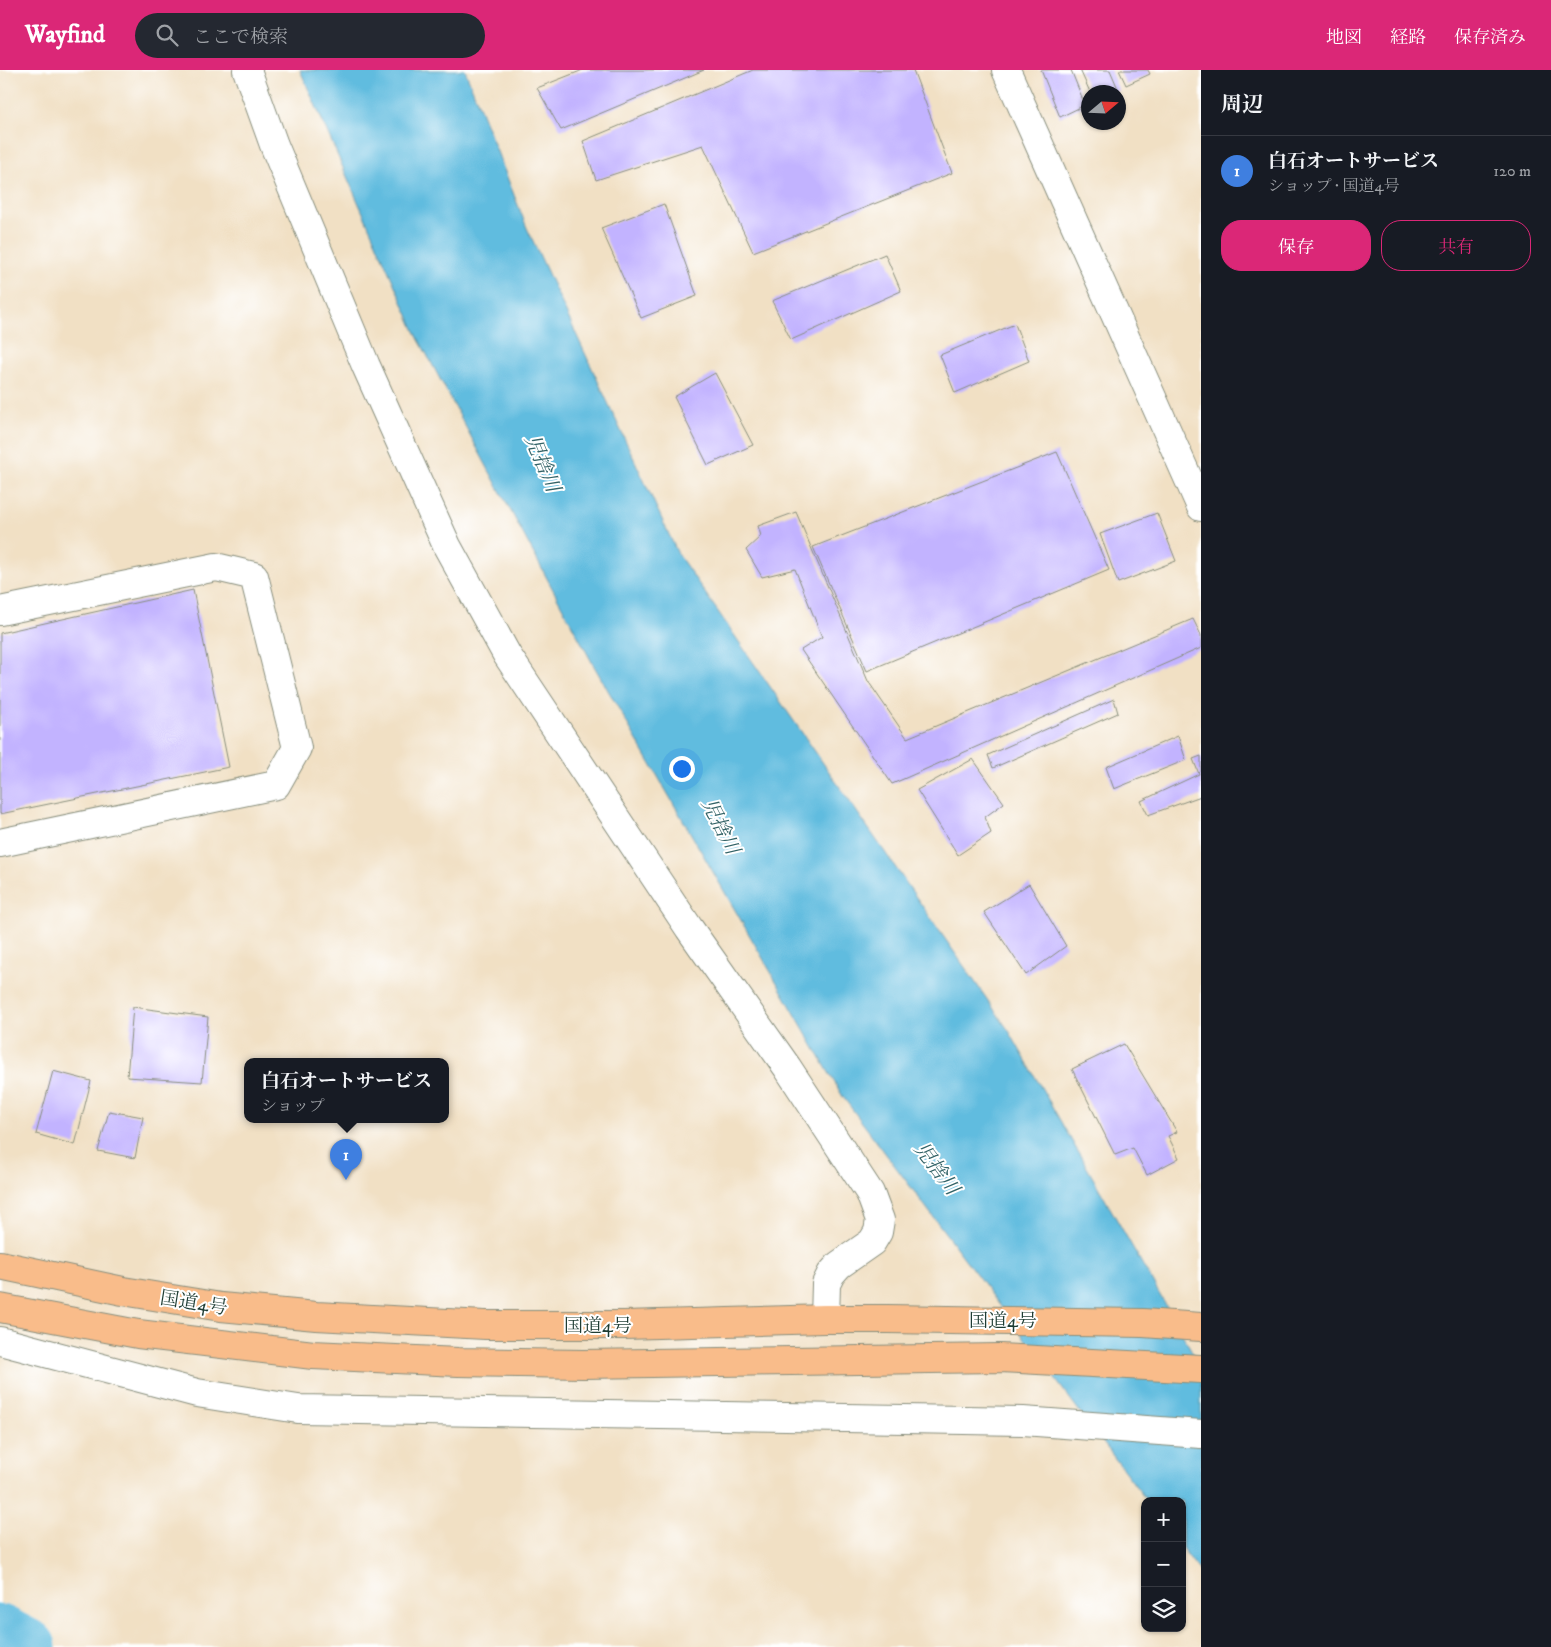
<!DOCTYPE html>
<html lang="ja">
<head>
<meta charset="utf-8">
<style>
	:root { --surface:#171b24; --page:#242831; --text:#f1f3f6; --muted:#9ea1a6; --line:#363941; --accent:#db2777 }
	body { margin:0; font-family:"IM FELL DW Pica","Noto Serif JP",serif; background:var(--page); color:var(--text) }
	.controls { position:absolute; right:15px; bottom:15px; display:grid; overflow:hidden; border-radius:10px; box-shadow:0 1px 4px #0004 }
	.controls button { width:45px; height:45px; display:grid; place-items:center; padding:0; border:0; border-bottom:1px solid var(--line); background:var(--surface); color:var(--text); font:25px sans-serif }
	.compass { position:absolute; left:1081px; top:15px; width:45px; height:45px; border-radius:50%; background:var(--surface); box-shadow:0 1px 4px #0004; rotate:71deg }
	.you { position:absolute; left:681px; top:698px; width:18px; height:18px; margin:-12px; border:4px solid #fff; border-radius:50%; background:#1a73e8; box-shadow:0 0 0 8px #1a73e833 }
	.badge { display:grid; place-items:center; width:32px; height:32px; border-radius:50%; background:var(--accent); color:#fff; font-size:16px; font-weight:700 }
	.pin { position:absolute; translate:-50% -41px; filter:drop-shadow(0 1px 2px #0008) }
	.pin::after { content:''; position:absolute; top:26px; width:18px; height:15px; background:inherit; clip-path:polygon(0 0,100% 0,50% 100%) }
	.popup { position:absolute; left:244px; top:988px; width:205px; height:65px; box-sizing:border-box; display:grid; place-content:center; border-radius:10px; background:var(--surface); filter:drop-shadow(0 1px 4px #0005); font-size:16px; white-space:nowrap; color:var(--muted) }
	.popup b { font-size:19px; color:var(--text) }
	.popup::after { content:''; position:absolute; left:50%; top:100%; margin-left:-10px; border:10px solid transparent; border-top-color:var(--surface) }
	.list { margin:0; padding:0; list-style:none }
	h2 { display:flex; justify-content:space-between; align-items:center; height:65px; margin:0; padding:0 20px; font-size:21px }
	h2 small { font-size:16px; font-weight:400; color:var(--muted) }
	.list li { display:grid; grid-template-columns:32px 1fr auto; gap:15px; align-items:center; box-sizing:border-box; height:70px; padding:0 20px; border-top:1px solid var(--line) }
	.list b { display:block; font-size:19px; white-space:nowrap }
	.list p { margin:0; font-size:16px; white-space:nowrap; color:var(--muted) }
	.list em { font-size:16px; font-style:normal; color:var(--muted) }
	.actions { display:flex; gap:10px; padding:15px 20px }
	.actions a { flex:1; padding:11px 0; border:1px solid var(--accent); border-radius:20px; text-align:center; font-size:18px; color:var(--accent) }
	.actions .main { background:var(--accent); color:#fff }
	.icon { flex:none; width:28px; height:28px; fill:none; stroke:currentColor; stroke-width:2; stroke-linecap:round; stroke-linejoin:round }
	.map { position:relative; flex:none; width:1201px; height:1577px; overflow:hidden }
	header { display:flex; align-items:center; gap:30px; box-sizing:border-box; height:70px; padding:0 25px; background:var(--accent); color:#fff }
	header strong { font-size:24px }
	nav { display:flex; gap:28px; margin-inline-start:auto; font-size:18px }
	.search { width:350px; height:45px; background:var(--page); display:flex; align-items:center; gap:12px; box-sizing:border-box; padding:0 18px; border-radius:28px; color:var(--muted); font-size:19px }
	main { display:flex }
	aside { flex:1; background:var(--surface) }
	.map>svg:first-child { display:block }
</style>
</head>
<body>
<header>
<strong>Wayfind</strong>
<div class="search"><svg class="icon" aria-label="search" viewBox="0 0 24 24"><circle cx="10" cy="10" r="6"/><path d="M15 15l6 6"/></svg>ここで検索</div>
<nav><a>地図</a><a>経路</a><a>保存済み</a></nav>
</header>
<main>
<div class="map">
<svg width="1201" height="1577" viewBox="0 0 1201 1577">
	<rect width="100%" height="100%" fill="#fff"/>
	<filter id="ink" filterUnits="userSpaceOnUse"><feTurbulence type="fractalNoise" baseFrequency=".02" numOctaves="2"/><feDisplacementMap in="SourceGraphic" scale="10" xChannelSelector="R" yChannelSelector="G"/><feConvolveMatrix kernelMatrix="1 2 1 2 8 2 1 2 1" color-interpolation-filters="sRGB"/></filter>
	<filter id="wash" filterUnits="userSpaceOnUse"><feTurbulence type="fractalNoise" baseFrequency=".0096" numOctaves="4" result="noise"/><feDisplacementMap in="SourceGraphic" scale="20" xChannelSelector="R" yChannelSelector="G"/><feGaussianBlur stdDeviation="1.12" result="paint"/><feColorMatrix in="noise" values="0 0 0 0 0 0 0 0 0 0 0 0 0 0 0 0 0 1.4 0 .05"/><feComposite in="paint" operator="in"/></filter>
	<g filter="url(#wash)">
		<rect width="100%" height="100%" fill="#f1e0c4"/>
		<polygon fill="#61bcdf" stroke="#407c8a" points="300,0 465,0 527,158 678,484 1009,961 1201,1297 1201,1503 1182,1478 1182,1431 1147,1431 843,1027 594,596 418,268"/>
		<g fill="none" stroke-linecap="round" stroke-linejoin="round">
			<polyline stroke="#61bcdf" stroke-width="55" points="0,1562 29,1577"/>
		</g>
		<g id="blocks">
			<g fill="#c2b3ff">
				<polygon points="583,0 704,0 561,60 537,18"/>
				<polygon points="753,0 913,0 952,103 753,182 703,75 596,110 583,71"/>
				<polygon points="1041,0 1071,0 1085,35 1060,47"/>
				<polygon points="1080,0 1110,0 1119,21 1090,22"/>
				<polygon points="1119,0 1148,0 1150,4 1126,15"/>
				<polygon points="664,134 697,226 641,248 601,158"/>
				<polygon points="885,184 901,221 791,270 772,231"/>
				<polygon points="1015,254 1029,291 955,323 940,285"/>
				<polygon points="715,303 753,375 708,395 674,327"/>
				<polygon points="1057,382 1109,500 867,601 813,477"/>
				<polygon points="796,442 868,611 907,668 1193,549 1201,565 1201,578 892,714 801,580 822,567 795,499 762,507 746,480 761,466 758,456"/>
				<polygon points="1157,443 1176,491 1118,513 1100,464"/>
				<polygon points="193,520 229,697 0,744 0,563"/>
				<polygon points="1114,629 1118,643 993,698 988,685"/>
				<polygon points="1178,666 1186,690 1114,719 1106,697"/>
				<polygon points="1201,686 1201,726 1148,745 1141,731 1199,704 1193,689"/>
				<polygon points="973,689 1004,733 985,747 991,763 958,785 917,720"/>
				<polygon points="1029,814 1066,876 1026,905 984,842"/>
				<polygon points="133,937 208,947 202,1012 127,1007"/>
				<polygon points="1124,974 1177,1062 1168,1066 1179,1088 1147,1105 1133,1078 1115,1085 1072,999"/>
				<polygon points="53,1001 91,1011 75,1075 36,1064"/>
				<polygon points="109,1041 143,1047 135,1088 98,1081"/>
			</g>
		</g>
	</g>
	<g filter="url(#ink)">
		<use href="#blocks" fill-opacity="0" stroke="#888e7c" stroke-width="1"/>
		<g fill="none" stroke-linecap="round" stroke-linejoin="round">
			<g stroke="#888e7c" stroke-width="30">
				<g id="minor">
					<polyline points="247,0 274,75 366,296 447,476 507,585 689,858 787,997 870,1123 880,1150 878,1162 872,1172 839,1195 831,1204 826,1214 825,1249"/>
					<polyline points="1006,0 1201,437"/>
					<polyline points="0,541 216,497 254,506 297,678 276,715 0,773"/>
					<polyline points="0,1271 197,1323 298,1339 1023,1351 1201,1364"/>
				</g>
			</g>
			<g stroke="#888e7c" stroke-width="30">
				<g id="highway">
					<polyline points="0,1195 123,1221 221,1237 316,1246 485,1255 624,1255 825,1249 888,1249 1143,1253 1201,1257"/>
					<polyline points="0,1238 138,1264 313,1285 458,1292 583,1294 1000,1288 1201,1299"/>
				</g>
			</g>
			<use href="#minor" stroke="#fff" stroke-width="28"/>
			<use href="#highway" stroke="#f9bc8a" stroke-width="28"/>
		</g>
	</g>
	<g text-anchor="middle" stroke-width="4" stroke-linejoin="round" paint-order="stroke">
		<g font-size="19" fill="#1f3d34" stroke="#fff">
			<text transform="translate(194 1232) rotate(9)" y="7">国道4号</text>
			<text x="1003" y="1257">国道4号</text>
			<text x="598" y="1262">国道4号</text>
		</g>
		<g font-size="20" font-style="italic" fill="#336367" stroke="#fff">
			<text transform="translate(543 393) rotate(67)" y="7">児捨川</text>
			<text transform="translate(721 756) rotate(63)" y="7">児捨川</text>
			<text transform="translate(937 1098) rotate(53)" y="7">児捨川</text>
		</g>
	</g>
</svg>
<div class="controls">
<button>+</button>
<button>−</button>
<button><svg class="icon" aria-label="layers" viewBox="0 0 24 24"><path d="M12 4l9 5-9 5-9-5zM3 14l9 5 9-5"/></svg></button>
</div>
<svg class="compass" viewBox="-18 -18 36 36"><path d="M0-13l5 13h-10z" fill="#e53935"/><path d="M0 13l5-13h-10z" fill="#9ea1a6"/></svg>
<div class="you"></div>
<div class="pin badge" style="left:346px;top:1110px;background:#3f7fe0">1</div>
<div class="popup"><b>白石オートサービス</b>ショップ</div>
</div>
<aside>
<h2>周辺<small></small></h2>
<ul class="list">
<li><span class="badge" style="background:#3f7fe0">1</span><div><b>白石オートサービス</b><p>ショップ · 国道4号</p></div><em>120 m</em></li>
</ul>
<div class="actions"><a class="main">保存</a><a>共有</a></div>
</aside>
</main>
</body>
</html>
